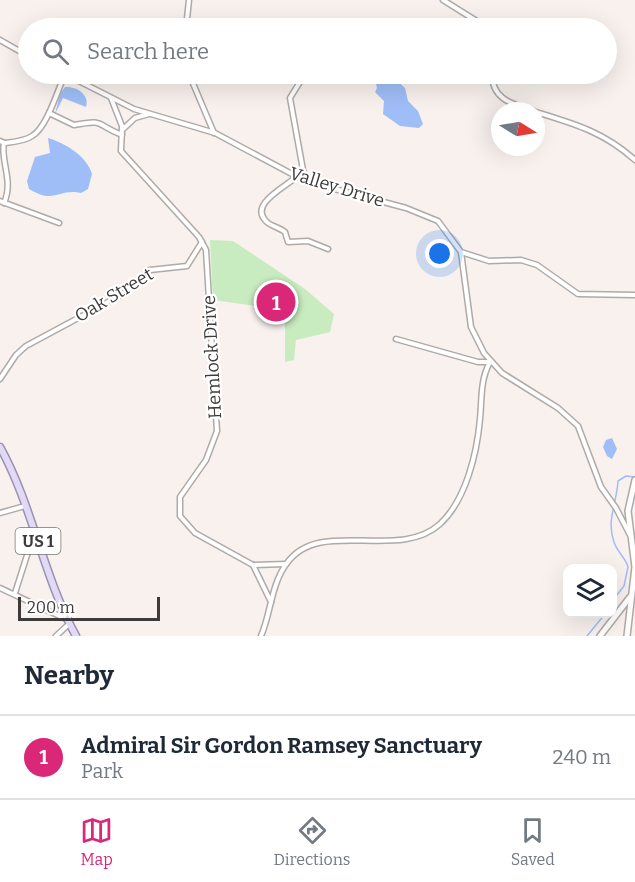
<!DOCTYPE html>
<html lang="en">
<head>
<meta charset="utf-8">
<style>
	:root { --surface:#fff; --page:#f6f6f7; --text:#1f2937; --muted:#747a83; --line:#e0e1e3; --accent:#db2777 }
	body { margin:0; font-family:Bitter,serif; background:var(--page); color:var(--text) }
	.controls { position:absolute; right:18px; bottom:18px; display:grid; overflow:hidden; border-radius:12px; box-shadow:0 6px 24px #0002 }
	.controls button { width:54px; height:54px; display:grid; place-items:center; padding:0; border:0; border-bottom:2px solid var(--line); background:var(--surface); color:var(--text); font:30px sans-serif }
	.compass { position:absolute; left:491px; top:102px; width:54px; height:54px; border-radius:50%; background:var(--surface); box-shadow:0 6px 24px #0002; rotate:101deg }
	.scale { position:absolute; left:18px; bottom:15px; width:142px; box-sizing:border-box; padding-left:6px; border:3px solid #3d3b3a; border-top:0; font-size:16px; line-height:21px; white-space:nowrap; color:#3d3b3a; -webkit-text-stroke:4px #fff; paint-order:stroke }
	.you { position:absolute; left:440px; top:254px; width:21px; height:21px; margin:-15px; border:4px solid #fff; border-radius:50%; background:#1a73e8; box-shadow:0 0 0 9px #1a73e833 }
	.badge { display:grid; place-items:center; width:39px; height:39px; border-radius:50%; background:var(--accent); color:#fff; font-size:20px; font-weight:700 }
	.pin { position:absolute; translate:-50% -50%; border:3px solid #fff; box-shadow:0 2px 6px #0006 }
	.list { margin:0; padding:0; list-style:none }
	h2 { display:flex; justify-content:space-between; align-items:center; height:78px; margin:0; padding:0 24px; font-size:26px }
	h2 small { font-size:20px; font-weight:400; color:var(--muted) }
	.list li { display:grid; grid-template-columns:39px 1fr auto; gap:18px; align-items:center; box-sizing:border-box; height:84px; padding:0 24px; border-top:2px solid var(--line) }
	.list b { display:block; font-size:22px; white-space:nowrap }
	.list p { margin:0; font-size:20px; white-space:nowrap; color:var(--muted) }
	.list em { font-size:20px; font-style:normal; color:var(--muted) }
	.icon { flex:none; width:33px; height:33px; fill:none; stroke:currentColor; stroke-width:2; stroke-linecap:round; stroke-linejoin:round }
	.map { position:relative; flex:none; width:635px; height:636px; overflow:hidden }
	.search { position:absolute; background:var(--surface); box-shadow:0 6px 24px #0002; left:18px; right:18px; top:18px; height:66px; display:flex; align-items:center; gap:15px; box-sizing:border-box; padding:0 21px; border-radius:33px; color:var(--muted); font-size:22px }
	.sheet { height:162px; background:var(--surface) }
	nav { display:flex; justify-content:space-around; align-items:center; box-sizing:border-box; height:84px; border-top:2px solid var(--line); background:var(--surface); font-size:16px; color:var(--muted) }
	nav a { display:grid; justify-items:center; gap:3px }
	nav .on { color:var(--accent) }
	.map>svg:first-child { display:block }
</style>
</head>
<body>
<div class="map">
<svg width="635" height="636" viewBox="0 0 635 636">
	<rect width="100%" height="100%" fill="#f8f1ee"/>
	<polygon fill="#c8ebbf" points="210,240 233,241 305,289 334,314 330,332 296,340 294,360 285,362 285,310 213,300"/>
	<g fill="#9fbef7">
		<polygon points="374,74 390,74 405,88 408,101 418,111 423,124 419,128 400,126 383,114 384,101 375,92 377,88"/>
		<path d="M65 87C77 86 90 95 86 107L63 98 55 114 60 94Z"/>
		<path d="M48 138C65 143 87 156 92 174L88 189 81 193C58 188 55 205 29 189L27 181 35 157 50 153Z"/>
		<polygon points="612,438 617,449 612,459 607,456 603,447 606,440"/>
	</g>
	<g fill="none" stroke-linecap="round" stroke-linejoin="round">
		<g stroke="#9fbef7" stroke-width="1.5">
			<path d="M612 601 624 586 628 567C626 558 617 552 614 542 606 521 617 502 618 481L626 476 635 477"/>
			<polyline points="587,636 605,614"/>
		</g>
		<g stroke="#b0a9a7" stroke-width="7">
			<g id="street">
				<polyline points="443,0 488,28"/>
				<polyline points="186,28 189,0"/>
				<polyline points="342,28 348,24 353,28"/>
				<polyline points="0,40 28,56"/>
				<polyline points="65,74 134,109 215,133 305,181 406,208 438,221 461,252 471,327 484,353 502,373 558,408 578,426 601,487 616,508 630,535"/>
				<polyline points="189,74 214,133"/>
				<path d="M492 74C492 100 513 104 534 111"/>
				<polyline points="111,98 122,126 121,151 199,237 206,250 217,431 206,460 180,497 180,516 195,533 253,565 286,564"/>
				<path d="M536 112C575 124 604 132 635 160"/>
				<path d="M49 113 74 125C105 119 95 124 122 135"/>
				<polyline points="122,130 135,118 149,114"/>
				<path d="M0 141 5 143C13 142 25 141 32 136 47 128 58 89 65 74"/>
				<path d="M296 177C286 187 246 205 268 223 272 226 280 228 285 232L288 242 308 241 328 249"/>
				<polyline points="305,181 290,98 303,77 310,74"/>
				<polyline points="0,201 59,223"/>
				<path d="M4 203C14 181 0 160 4 143"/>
				<polyline points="461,252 489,261 521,260 537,265 578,294 635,295"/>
				<polyline points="396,339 478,362 489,362"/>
				<polyline points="0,379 16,355 26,346 121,295 150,270 187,266 202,242"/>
				<polyline points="0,513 25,506"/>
				<polyline points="253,565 271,602"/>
				<polyline points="0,588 66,619"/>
				<polyline points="15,593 29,549 37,540"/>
				<polyline points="56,636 69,624"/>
				<path d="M261 636C271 613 271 584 287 563 320 517 398 562 440 524 466 500 477 453 480 419 482 399 480 380 490 362"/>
			</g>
		</g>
		<g stroke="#b0a9a7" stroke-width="8">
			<g id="secondary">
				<polyline points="600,636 630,597"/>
				<polyline points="627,636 635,567 628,511 635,480"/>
			</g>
		</g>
		<g stroke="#9b91b0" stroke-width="9">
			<path id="primary" d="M0 447C33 507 43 576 76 636"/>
		</g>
		<use href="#street" stroke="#fff" stroke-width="4"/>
		<use href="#secondary" stroke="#fff" stroke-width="5"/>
		<use href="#primary" stroke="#e1d9f6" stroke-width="6"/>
	</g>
	<g text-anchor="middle" stroke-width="4.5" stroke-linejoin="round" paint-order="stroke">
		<rect fill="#fff" stroke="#777675" stroke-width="1.5" x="15.5" y="528" width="45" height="26" rx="4.5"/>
		<g font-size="16" font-weight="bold" fill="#3d3b3a">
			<text x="38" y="547">US 1</text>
		</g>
		<g font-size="18" fill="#3d3b3a" stroke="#fff">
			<text transform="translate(337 187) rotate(17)" y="6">Valley Drive</text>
			<text transform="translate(114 295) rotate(-31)" y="6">Oak Street</text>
			<text transform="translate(212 357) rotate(-93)" y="6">Hemlock Drive</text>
		</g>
	</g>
</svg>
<div class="controls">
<button><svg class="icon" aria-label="layers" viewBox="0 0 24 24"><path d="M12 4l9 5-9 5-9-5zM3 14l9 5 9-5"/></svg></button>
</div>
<svg class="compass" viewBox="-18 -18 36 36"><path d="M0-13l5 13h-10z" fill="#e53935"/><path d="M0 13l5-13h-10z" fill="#747a83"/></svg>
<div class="scale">200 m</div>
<div class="you"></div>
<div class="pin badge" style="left:276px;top:302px">1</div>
<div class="search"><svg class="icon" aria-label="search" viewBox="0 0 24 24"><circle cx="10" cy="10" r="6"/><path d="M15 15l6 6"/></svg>Search here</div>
</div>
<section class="sheet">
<h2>Nearby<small></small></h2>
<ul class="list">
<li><span class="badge">1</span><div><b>Admiral Sir Gordon Ramsey Sanctuary</b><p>Park</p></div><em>240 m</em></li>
</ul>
</section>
<nav>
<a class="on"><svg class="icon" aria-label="map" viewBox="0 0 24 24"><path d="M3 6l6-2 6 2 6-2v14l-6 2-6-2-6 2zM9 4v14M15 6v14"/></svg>Map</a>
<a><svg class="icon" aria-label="directions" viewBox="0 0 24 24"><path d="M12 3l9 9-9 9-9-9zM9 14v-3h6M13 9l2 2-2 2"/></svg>Directions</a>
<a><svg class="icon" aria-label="saved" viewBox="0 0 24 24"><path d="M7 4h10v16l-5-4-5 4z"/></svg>Saved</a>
</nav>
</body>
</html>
